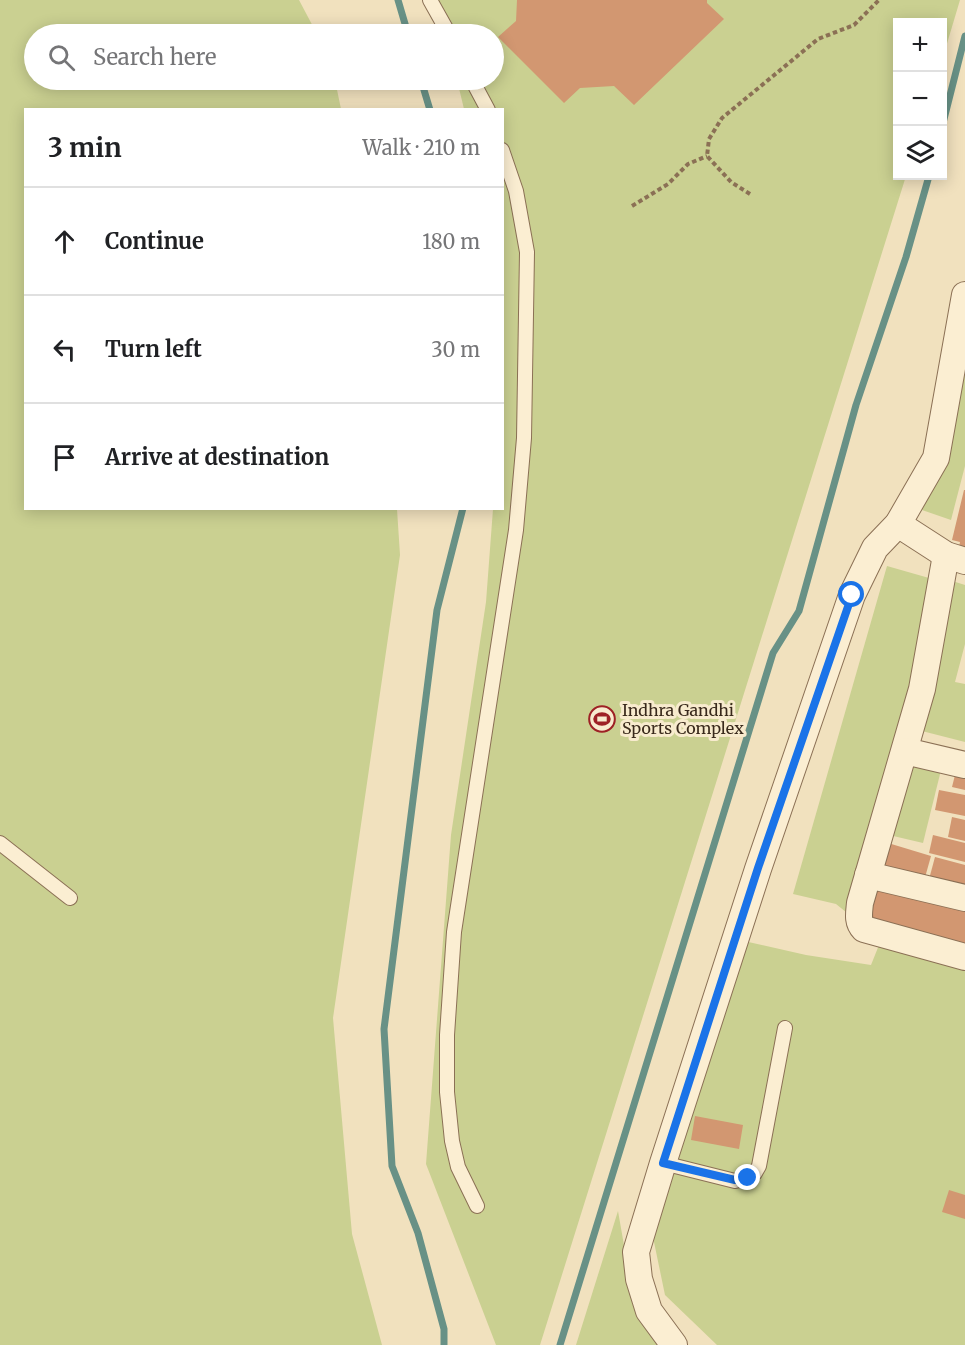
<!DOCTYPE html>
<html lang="en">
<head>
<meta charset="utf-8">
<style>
	:root { --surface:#fff; --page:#f2f2f2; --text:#202124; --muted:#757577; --line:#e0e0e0 }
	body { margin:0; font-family:Merriweather,serif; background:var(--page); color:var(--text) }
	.controls { position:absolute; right:18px; top:18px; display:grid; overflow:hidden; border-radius:0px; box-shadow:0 3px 15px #0003 }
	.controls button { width:54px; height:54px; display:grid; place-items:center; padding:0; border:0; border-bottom:2px solid var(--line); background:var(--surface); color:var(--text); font:30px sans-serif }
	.stop { position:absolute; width:18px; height:18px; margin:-14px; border:4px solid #1a73e8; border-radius:50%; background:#fff }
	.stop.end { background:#1a73e8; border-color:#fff; box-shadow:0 2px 6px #0008 }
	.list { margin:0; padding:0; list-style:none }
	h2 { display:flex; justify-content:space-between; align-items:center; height:78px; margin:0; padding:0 24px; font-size:26px }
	h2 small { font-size:20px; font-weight:400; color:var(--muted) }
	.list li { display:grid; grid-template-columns:39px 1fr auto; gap:18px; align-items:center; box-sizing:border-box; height:108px; padding:0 24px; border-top:2px solid var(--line) }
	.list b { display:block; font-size:22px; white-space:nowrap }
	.list em { font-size:20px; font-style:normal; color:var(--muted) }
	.icon { flex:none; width:33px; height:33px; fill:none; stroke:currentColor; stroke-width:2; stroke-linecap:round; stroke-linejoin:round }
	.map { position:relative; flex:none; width:965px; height:1345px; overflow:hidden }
	.search { position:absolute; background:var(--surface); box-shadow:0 3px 15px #0003; left:24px; top:24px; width:480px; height:66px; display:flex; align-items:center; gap:15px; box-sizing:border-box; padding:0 21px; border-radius:33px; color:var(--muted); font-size:22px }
	.panel { position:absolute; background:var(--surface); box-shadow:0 3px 15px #0003; left:24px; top:108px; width:480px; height:402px; border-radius:0px }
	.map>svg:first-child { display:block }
</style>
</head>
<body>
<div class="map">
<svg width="965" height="1345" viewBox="0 0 965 1345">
	<rect width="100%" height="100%" fill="#f1e1be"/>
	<g fill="#cad091">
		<polygon points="0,0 299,0 317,34 34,34 34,80 335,80 341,109 26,110 26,508 397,509 400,555 333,1018 352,1234 382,1345 0,1345"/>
		<polygon points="434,0 960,0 943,57 942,22 898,22 898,176 906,176 540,1345 496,1345 426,1164 451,835 486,602 493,509 502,508 502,110 464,109 457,80 494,80 494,34 446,34"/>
		<polygon points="965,353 965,466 951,520 922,510 944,459"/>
		<polygon points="887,566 936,580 918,690 851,916 836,904 793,894"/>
		<polygon points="946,579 965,585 965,644 955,682 965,684 965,742 918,730"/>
		<polygon points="910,760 942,766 923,843 889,835"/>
		<polygon points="744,941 806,955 871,965 879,945 965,966 965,1345 717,1345 665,1295 648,1213"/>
		<polygon points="618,1211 632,1291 665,1345 576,1345"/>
	</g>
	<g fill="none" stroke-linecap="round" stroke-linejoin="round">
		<g stroke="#689186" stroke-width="7">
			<polyline points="398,0 408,34"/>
			<polyline points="421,80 430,110"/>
			<polyline points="942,127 965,36"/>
			<polyline points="444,1345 444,1329 418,1233 392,1166 384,1029 437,610 463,508"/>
			<polyline points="560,1345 773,653 799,611 856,405 906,257 929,176"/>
		</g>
	</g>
	<g fill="#d29771">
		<polygon points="517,0 707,0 707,3 724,19 634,105 614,86 580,88 564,103 498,37 516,21"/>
		<polygon points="964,490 965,490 965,553 958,552 960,542 952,540"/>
		<polygon points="957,767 965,769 965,790 952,787"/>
		<polygon points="939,790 965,795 965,816 935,810"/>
		<polygon points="952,817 965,820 965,841 948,837"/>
		<polygon points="933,835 965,843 965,862 929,853"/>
		<polygon points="888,843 931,856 924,881 881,868"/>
		<polygon points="935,857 965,865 965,893 928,883"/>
		<polygon points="875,881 965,903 965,948 865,922"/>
		<polygon points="695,1116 743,1125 739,1149 691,1140"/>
		<polygon points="949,1190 965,1195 965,1219 942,1212"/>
	</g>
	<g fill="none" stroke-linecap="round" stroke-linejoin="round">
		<g stroke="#8b7055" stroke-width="16">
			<g id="lane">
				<polyline points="430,0 449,34"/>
				<polyline points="472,80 488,110"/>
				<polyline points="0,843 70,898"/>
				<polyline points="663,1163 735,1181 748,1178 755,1173 759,1166 785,1028"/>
				<polyline points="477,1206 458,1167 452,1141 447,1092 447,1035 454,932 516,530 524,438 527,252 516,191 502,150"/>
			</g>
		</g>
		<g stroke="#8b7055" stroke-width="28">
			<g id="street">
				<polyline points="898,524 946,555 965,561"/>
				<path d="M946 555 922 689 860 903C859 913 857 922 864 929L965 957"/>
				<polyline points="905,751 965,765"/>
				<polyline points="868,875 965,898"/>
				<polyline points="674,1345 649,1311 639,1279 636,1252 663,1163 758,869 852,595 875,548 898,524 936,458 965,295"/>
			</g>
		</g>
		<g stroke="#8b7055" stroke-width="4" stroke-dasharray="4.5 3" stroke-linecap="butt">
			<polyline points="750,194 731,182 707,156 709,139 722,118 818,39 854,25 879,0"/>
			<polyline points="632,206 668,184 688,164 707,156"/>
		</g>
		<use href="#lane" stroke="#fbeed2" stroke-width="14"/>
		<use href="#street" stroke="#fbeed2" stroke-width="26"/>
	</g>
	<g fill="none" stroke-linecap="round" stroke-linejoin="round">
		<polyline stroke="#1a73e8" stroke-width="8" points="748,1178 735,1180 663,1163 758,868 852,595"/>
	</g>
	<defs>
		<g id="stadium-ring" transform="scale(1.35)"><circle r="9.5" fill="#f8ebce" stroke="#9e2125" stroke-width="1.5"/><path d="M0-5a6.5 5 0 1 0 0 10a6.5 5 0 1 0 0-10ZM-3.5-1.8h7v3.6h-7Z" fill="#9e2125"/></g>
	</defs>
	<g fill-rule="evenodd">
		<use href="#stadium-ring" x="602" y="719"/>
	</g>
	<g text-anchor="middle" stroke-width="6" stroke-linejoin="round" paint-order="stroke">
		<g font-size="16" fill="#39291b" stroke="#f8ebce" text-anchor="start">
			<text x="622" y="716">Indhra Gandhi<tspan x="622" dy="18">Sports Complex</tspan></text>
		</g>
	</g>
</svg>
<div class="controls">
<button>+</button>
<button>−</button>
<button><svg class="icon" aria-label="layers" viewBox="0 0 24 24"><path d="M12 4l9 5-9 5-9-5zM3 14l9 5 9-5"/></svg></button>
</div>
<div class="stop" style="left:852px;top:595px"></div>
<div class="stop end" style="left:748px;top:1178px"></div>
<div class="search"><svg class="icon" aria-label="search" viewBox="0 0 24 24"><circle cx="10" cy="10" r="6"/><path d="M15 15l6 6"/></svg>Search here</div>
<section class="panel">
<h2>3 min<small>Walk · 210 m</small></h2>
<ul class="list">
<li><svg class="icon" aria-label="ahead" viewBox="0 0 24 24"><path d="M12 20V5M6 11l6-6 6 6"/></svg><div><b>Continue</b></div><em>180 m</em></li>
<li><svg class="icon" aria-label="left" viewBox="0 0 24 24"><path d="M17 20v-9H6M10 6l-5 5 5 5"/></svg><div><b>Turn left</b></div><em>30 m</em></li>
<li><svg class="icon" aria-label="arrive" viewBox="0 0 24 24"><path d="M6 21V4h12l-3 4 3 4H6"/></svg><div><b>Arrive at destination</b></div></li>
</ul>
</section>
</div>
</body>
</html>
